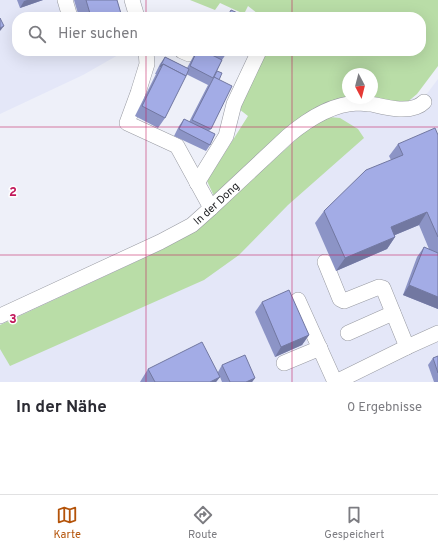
<!DOCTYPE html>
<html lang="de">
<head>
<meta charset="utf-8">
<style>
	:root { --surface:#fff; --page:#f2f2f3; --text:#2b2b33; --muted:#7c7c81; --line:#e1e1e2; --accent:#b45309 }
	body { margin:0; font-family:Overpass,sans-serif; background:var(--page); color:var(--text) }
	.compass { position:absolute; left:342px; top:68px; width:36px; height:36px; border-radius:50%; background:var(--surface); box-shadow:0 4px 16px #0002; rotate:173deg }
	.list { margin:0; padding:0; list-style:none }
	h2 { display:flex; justify-content:space-between; align-items:center; height:52px; margin:0; padding:0 16px; font-size:17px }
	h2 small { font-size:13px; font-weight:400; color:var(--muted) }
	.icon { flex:none; width:22px; height:22px; fill:none; stroke:currentColor; stroke-width:2; stroke-linecap:round; stroke-linejoin:round }
	.map { position:relative; flex:none; width:438px; height:382px; overflow:hidden }
	.search { position:absolute; background:var(--surface); box-shadow:0 4px 16px #0002; left:12px; right:12px; top:12px; height:44px; display:flex; align-items:center; gap:10px; box-sizing:border-box; padding:0 14px; border-radius:16px; color:var(--muted); font-size:15px }
	.sheet { height:112px; background:var(--surface) }
	nav { display:flex; justify-content:space-around; align-items:center; box-sizing:border-box; height:56px; border-top:1px solid var(--line); background:var(--surface); font-size:11px; color:var(--muted) }
	nav a { display:grid; justify-items:center; gap:2px }
	nav .on { color:var(--accent) }
	.map>svg:first-child { display:block }
</style>
</head>
<body>
<div class="map">
<svg width="438" height="382" viewBox="0 0 438 382">
	<rect width="100%" height="100%" fill="#eef0f9"/>
	<g fill="#e4e7f8">
		<polygon points="0,0 110,0 117,17 17,17 17,51 125,51 83,75 0,114"/>
		<polygon points="438,79 438,382 0,382 0,320 160,242 288,136 372,98 372,95 423,99"/>
	</g>
	<g fill="#b9dda7" fill-rule="evenodd">
		<path d="M190 0H438V66L417 94 405 104 337 100 214 196 207 181 248 116 239 109 267 51H421V17H262L248 6 244 14 220 3 215 10ZM348 74H372V98H348Z"/>
		<polygon points="329,117 340,118 358,129 364,138 288,205 239,255 204,280 10,366 0,349 0,325 161,250 196,231 313,124"/>
	</g>
	<g fill="none" stroke-linecap="round" stroke-linejoin="round">
		<g stroke="#989aa2" stroke-width="16">
			<g id="minor">
				<polyline points="65,0 70,17"/>
				<polyline points="132,0 137,17"/>
				<polyline points="146,51 147,64 138,93 127,123 177,146 211,208"/>
				<polyline points="182,51 189,54"/>
				<polyline points="197,183 226,136 234,104 259,51"/>
				<polyline points="325,262 340,299 344,301 379,287 383,288 407,347"/>
				<polyline points="298,300 335,382"/>
				<path id="s1" d="M0 316 160 242 192 225 211 208 288 136C308 119 331 104 358 103 362 103 367 104 371 104 385 107 402 112 416 107 419 106 422 104 424 102"/>
				<polyline points="348,333 393,313"/>
				<polyline points="284,363 320,348"/>
				<polyline points="336,382 407,347 438,333"/>
			</g>
		</g>
		<use href="#minor" stroke="#fff" stroke-width="15"/>
	</g>
	<g fill="#8c94c6">
		<polygon points="17,0 43,0 20,8"/>
		<polygon points="74,0 117,0 122,17 79,17"/>
		<polygon points="197,51 204,51 208,53 209,51 228,51 222,60 217,71 219,80 211,129 209,131 210,145 206,151 174,136 179,126 184,119 189,122 208,85 186,74 165,118 158,128 135,116 156,74 155,74 160,64 165,57 187,68 194,55"/>
		<polygon points="438,135 438,309 403,295 417,257 424,247 429,249 419,225 395,235 395,237 387,249 336,271 315,223 324,211 391,160 389,156 398,144"/>
		<polygon points="262,302 309,335 302,345 275,357 255,312"/>
		<polygon points="438,356 438,382 434,382 428,365 433,358"/>
		<polygon points="222,365 255,378 252,382 222,382 220,377 216,382 140,382 148,369 218,372"/>
	</g>
	<g fill="#7278a1">
		<polygon points="27,0 43,0 20,8 24,1"/>
		<polygon points="4,26 0,31 0,28"/>
		<polygon points="427,212 419,225 383,240 391,227"/>
		<polygon points="395,237 387,249 336,271 345,258"/>
		<polygon points="409,285 438,297 438,309 403,295"/>
		<polygon points="309,335 302,345 275,357 281,347"/>
		<polygon points="220,377 216,382 210,382"/>
		<polygon points="255,378 252,382 246,382"/>
	</g>
	<g fill="#a3ace6" stroke="#7278a1">
		<polygon points="86,0 117,0 122,17 91,17"/>
		<polygon points="231,10 244,16 244,17 227,17"/>
		<polygon points="0,18 4,26 0,28"/>
		<polygon points="197,51 204,51 222,60 213,78 190,66"/>
		<polygon points="218,51 228,51 226,55"/>
		<polygon points="165,57 189,69 186,76 163,64 160,67"/>
		<polygon points="163,64 186,76 165,118 142,106"/>
		<polygon points="217,71 222,73 219,80 214,77"/>
		<polygon points="214,77 232,86 211,129 192,120"/>
		<polygon points="184,119 215,134 210,145 179,129"/>
		<polygon points="435,128 438,135 438,237 427,212 391,227 395,237 345,258 324,211 366,170 403,155 398,144"/>
		<polygon points="424,247 438,253 438,297 409,285"/>
		<polygon points="289,290 309,335 281,347 262,302"/>
		<polygon points="202,342 220,377 210,382 155,382 148,369"/>
		<polygon points="245,355 255,378 246,382 230,382 222,365"/>
		<polygon points="438,356 438,373 433,358"/>
	</g>
	<path fill="none" stroke="#c2185b" stroke-width="1" stroke-opacity="0.55" d="M146 0V17M292 0V17M146 51V382M292 51V382M0 127H438M0 255H438"/>
	<g text-anchor="middle" stroke-width="3" stroke-linejoin="round" paint-order="stroke">
		<g font-size="11" fill="#222326" stroke="#fefefe">
			<text dy="4" stroke="none"><textPath href="#s1" startOffset="245">In der Dong</textPath></text>
		</g>
	</g>
	<g font-size="13" text-anchor="middle" font-weight="bold" fill="#c2185b" stroke="#fefefe" stroke-width="3" stroke-linejoin="round" paint-order="stroke">
		<text x="13" y="196">2</text>
		<text x="13" y="323">3</text>
	</g>
</svg>
<svg class="compass" viewBox="-18 -18 36 36"><path d="M0-13l5 13h-10z" fill="#e53935"/><path d="M0 13l5-13h-10z" fill="#7c7c81"/></svg>
<div class="search"><svg class="icon" aria-label="search" viewBox="0 0 24 24"><circle cx="10" cy="10" r="6"/><path d="M15 15l6 6"/></svg>Hier suchen</div>
</div>
<section class="sheet">
<h2>In der Nähe<small>0 Ergebnisse</small></h2>
<ul class="list">
</ul>
</section>
<nav>
<a class="on"><svg class="icon" aria-label="map" viewBox="0 0 24 24"><path d="M3 6l6-2 6 2 6-2v14l-6 2-6-2-6 2zM9 4v14M15 6v14"/></svg>Karte</a>
<a><svg class="icon" aria-label="directions" viewBox="0 0 24 24"><path d="M12 3l9 9-9 9-9-9zM9 14v-3h6M13 9l2 2-2 2"/></svg>Route</a>
<a><svg class="icon" aria-label="saved" viewBox="0 0 24 24"><path d="M7 4h10v16l-5-4-5 4z"/></svg>Gespeichert</a>
</nav>
</body>
</html>
